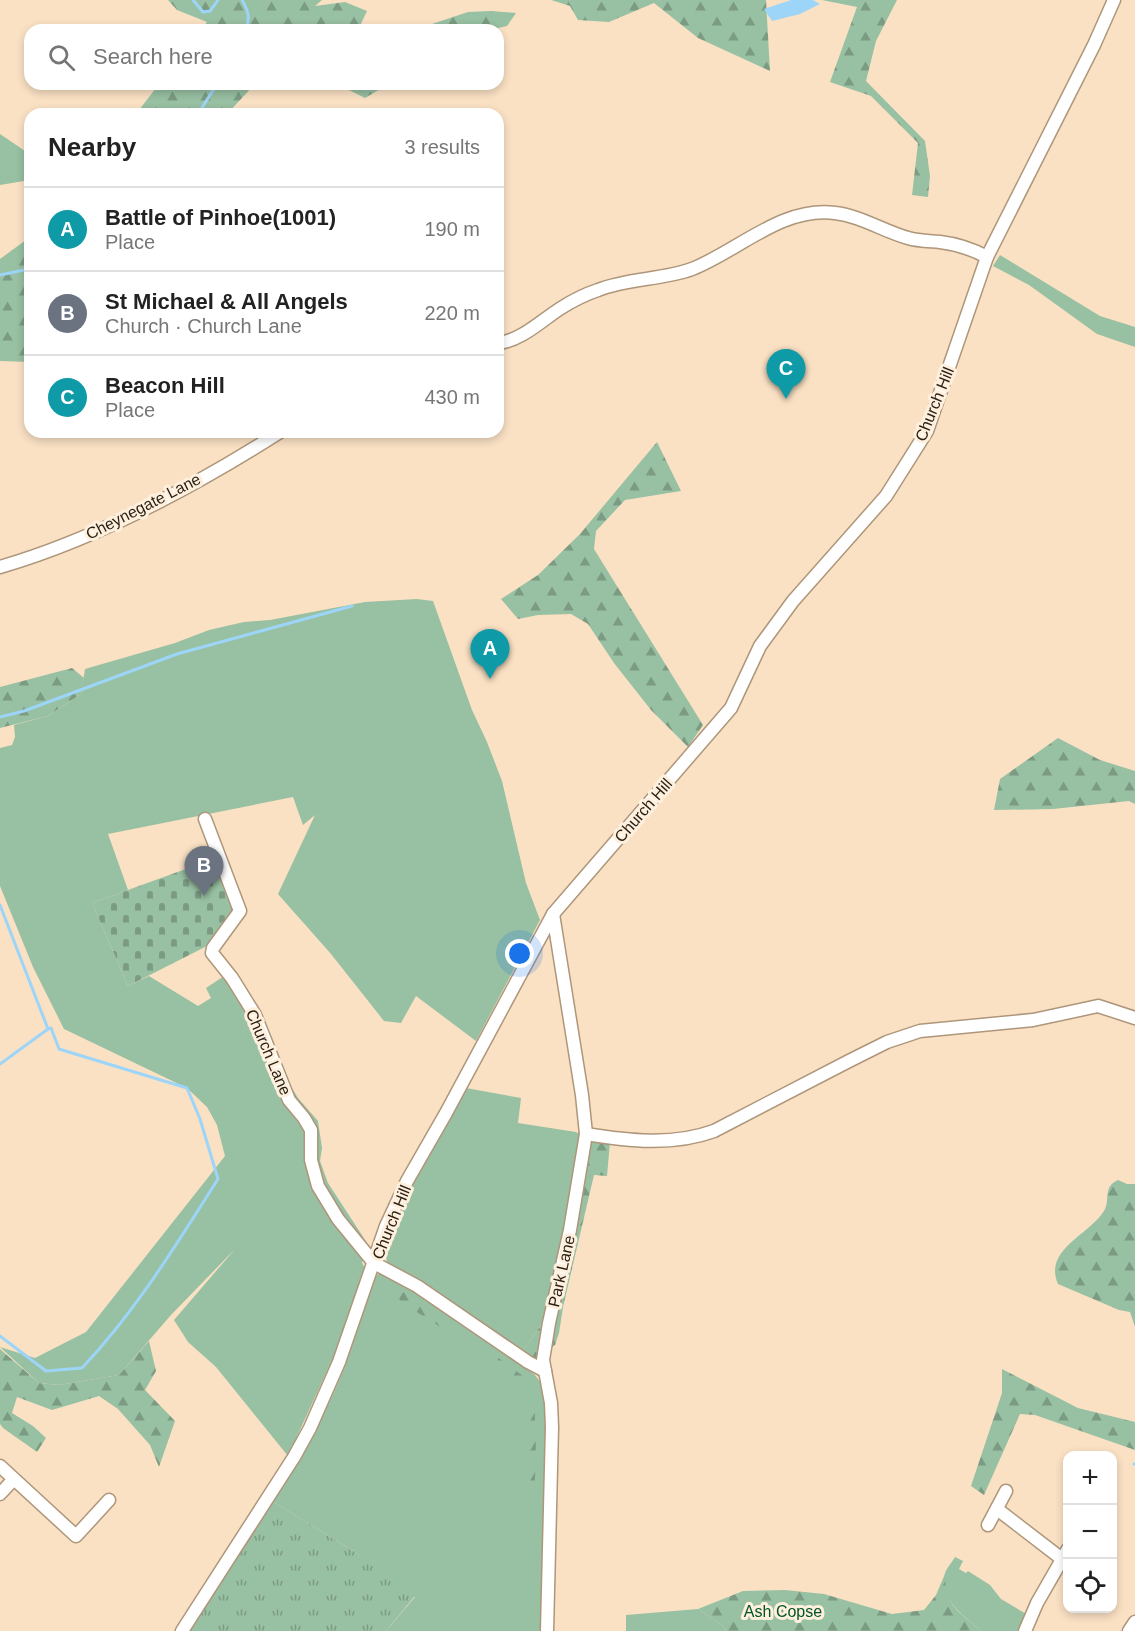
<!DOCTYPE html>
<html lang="en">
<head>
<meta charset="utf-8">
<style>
	:root { --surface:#fff; --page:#f2f2f2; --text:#222; --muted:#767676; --line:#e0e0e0; --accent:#0f766e }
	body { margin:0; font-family:Helvetica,sans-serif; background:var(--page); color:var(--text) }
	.controls { position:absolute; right:18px; bottom:18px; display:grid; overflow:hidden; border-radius:12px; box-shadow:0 3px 9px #0003 }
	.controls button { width:54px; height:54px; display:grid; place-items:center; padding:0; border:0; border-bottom:2px solid var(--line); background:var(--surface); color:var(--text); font:30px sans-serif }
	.you { position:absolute; left:520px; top:954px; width:21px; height:21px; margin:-15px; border:4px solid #fff; border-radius:50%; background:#1a73e8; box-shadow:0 0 0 9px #1a73e833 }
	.badge { display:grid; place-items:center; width:39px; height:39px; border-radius:50%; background:var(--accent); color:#fff; font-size:20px; font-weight:700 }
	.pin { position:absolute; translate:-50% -50px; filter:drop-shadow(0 2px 3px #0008) }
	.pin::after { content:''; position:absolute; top:32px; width:21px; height:18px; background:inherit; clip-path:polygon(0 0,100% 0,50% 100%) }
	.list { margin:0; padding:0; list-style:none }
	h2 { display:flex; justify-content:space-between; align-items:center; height:78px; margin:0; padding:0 24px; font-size:26px }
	h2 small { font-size:20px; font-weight:400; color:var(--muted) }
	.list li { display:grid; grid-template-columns:39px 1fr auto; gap:18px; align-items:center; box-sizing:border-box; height:84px; padding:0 24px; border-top:2px solid var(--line) }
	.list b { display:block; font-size:22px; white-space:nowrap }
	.list p { margin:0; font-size:20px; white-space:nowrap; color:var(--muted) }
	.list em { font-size:20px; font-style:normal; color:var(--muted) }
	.icon { flex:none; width:33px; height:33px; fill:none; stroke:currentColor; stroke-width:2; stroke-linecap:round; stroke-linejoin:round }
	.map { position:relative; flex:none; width:1135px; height:1631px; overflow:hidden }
	.search { position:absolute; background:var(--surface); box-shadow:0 3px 9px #0003; left:24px; top:24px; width:480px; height:66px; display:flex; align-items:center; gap:15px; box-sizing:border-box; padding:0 21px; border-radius:18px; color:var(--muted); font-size:22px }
	.panel { position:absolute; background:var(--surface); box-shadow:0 3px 9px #0003; left:24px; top:108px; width:480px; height:330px; border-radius:18px }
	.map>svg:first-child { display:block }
</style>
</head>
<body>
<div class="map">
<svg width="1135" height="1631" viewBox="0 0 1135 1631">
	<defs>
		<pattern id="forest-firs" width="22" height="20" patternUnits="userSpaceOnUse" patternTransform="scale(1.5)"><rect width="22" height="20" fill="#98c0a2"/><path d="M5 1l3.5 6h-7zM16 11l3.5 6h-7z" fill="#7c9b83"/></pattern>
		<pattern id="cemetery-stones" width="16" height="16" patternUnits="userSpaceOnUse" patternTransform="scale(1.5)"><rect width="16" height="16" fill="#98c0a2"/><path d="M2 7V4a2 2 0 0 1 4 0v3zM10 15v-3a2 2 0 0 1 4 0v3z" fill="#7c9b83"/></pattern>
		<pattern id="park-tufts" width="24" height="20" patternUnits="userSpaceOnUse" patternTransform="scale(1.5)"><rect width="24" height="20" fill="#98c0a2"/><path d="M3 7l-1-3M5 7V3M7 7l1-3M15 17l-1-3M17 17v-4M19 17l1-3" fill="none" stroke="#7c9b83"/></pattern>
	</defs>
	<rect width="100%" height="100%" fill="#fae1c4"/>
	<g fill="#98c0a2">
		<polygon points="0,134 25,151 30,151 30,180 0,185"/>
		<polygon points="1000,255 1100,316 1135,327 1135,347 1097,334 1029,285 993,266"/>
		<polygon points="417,599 433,601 472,710 487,742 502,781 526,883 540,920 476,1041 416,996 401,1023 384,1021 331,954 278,894 315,815 303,825 293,797 108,834 128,890 92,903 128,986 149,976 198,1006 211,998 206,988 224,976 259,1029 268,1030 283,1074 298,1098 318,1121 322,1148 320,1161 328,1183 371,1249 362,1262 365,1269 343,1336 288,1456 216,1367 188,1342 174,1320 235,1249 171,1315 119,1375 59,1385 39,1383 0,1347 35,1358 86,1332 225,1156 217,1125 207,1107 187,1088 64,1029 33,967 0,886 0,748 12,745 15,737 14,725 48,716 81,694 85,669 175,643 209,630 244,622 270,620 365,602"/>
		<polygon points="466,1088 521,1098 518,1123 576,1132 582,1136 564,1237 541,1325 520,1354 387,1263 384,1243 411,1182"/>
		<path d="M379 1273 393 1278 449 1313 535 1375 545 1388 547 1404 542 1630 540 1631H386L415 1597 355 1552 272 1501C284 1482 298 1463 309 1442 327 1409 344 1373 355 1337 361 1318 364 1286 379 1273Z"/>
		<path d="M955 1557 963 1561 959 1569 966 1573 968 1571 990 1585 1001 1599 1028 1615 1022 1631H981C964 1616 938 1599 945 1573 947 1568 952 1562 955 1557Z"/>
		<polygon points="698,1609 723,1626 726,1631 626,1631 626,1615"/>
	</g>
	<g fill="url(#forest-firs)">
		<polygon points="168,0 322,0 315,6 345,2 367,11 358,30 201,30 207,22 177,10"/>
		<polygon points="551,0 766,0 770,71 698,38 654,3 609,22 578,20 570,6"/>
		<polygon points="822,0 897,0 876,41 866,81 925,141 930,176 928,197 912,195 918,143 871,96 830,82 857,7"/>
		<polygon points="491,11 516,13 507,26 489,30 428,30 432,24 468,12"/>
		<polygon points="159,84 255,84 227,114 136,114"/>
		<polygon points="337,84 386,84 387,85 365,98"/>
		<polygon points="30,237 30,362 0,361 0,259"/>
		<polygon points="657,442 681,491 625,500 596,531 594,549 703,725 688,747 651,710 614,663 588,624 571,614 538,615 518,619 501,599 538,575 580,534"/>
		<polygon points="72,668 84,678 81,694 48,716 0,728 0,687"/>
		<polygon points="1058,738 1100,760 1135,771 1135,804 1129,801 1053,809 994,810 1000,779"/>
		<polygon points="582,1136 610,1142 607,1176 594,1175 563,1307 559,1333 555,1345 537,1359 520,1354 541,1325 564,1237"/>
		<path d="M1118 1180 1127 1184H1135V1327L1130 1312 1119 1310 1058 1284C1043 1250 1089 1235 1104 1211 1111 1200 1102 1187 1118 1180Z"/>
		<polygon points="404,1292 454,1325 523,1376 517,1381 436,1324 402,1303 397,1296"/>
		<polygon points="149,1341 156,1371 145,1390 175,1421 159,1467 150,1445 118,1409 99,1396 52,1410 17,1397 12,1413 33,1426 46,1438 37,1452 3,1428 0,1424 0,1349 39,1383 59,1385 119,1375"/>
		<polygon points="1002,1369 1078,1408 1135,1422 1135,1450 1035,1415 1020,1414 984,1495 971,1486 1002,1393"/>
		<path d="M533 1391C536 1424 537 1457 534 1490L528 1494 526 1492 527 1401Z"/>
		<path d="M945 1574C945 1607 958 1610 981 1631H726L723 1626 698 1609 743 1591 785 1590 824 1594 892 1614 924 1610 936 1595Z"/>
	</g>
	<polygon fill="url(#cemetery-stones)" points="219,857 240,911 213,943 128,986 92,903"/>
	<polygon fill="url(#park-tufts)" points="272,1501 355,1552 414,1593 415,1596 386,1631 189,1631 202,1608"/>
	<polygon fill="#9dd5f9" points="791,0 813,0 820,4 800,14 772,21 764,9"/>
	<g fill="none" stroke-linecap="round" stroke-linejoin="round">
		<g stroke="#9dd5f9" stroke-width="3">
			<polyline points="193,0 203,12 210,11 218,0"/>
			<path d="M242 0C248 10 251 19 245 30"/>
			<polyline points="198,114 217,84"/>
			<polyline points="0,275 24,270 30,267"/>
			<polyline points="0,717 24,711 177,654 352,606"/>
			<path d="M0 905 48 1029 51 1028 59 1049 187 1088 200 1119 218 1179C176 1245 136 1311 82 1368L46 1371 0 1336"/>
			<polyline points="0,1064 48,1029"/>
			<polyline points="1134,1464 1135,1464"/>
		</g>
		<g stroke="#ae967b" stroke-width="15">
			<g id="minor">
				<path d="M498 343C521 341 542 320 561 308 572 301 586 294 598 290 628 278 662 280 692 269 738 251 782 206 835 213 861 216 883 231 908 238 918 241 929 241 940 242 957 244 972 249 987 257"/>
				<path d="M0 567C96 539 195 486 280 432"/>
				<polyline points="205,819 240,911 213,948 212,953 232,978 255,1015 289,1100 304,1118 311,1130 311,1160 318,1186 338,1219 374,1263 417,1286 528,1362 545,1371"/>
				<path d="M586 1134C628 1141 673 1146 714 1131L849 1061 887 1042 920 1031 1033 1020 1098 1006 1135 1018"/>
				<polyline points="0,1466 76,1536 109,1500"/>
				<polyline points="0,1494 13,1480"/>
				<polyline points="997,1509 1062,1559"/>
				<polyline points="988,1525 1006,1491"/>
				<polyline points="182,1631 294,1457 310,1428 339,1362 386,1226 407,1181 446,1113 553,914 731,708 760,646 793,601 886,496 927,431 987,257 1094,45 1114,0"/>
				<polyline points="547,1631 552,1427 551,1403 543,1360 549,1323 570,1230 586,1134 582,1095 553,914"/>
				<polyline points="1025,1631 1037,1603 1068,1549"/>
				<polyline points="1129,1631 1135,1622"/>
			</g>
		</g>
		<use href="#minor" stroke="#fff" stroke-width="12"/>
	</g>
	<g text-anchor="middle" stroke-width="6" stroke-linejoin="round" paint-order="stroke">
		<g font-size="16" fill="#281f14" stroke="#fff0de">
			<text transform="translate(934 404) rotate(-68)" y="6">Church Hill</text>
			<text transform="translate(143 506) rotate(-27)" y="6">Cheynegate Lane</text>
			<text transform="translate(643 810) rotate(-49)" y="6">Church Hill</text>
			<text transform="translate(269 1052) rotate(67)" y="6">Church Lane</text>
			<text transform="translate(391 1222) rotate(-68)" y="6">Church Hill</text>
			<text transform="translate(561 1271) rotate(-77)" y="6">Park Lane</text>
		</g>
		<g font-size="16" fill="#015428" stroke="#fff0de">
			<text x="783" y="1617">Ash Copse</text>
		</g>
	</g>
</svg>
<div class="controls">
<button>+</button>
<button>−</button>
<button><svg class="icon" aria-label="locate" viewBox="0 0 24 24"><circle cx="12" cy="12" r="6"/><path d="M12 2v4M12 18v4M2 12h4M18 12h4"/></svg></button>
</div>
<div class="you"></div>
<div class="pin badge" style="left:490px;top:679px;background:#0f9aa8">A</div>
<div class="pin badge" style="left:204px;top:896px;background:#6b7280">B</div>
<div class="pin badge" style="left:786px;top:399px;background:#0f9aa8">C</div>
<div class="search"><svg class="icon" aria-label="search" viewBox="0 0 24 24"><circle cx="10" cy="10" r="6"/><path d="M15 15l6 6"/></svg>Search here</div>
<section class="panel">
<h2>Nearby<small>3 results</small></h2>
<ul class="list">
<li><span class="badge" style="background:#0f9aa8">A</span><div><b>Battle of Pinhoe(1001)</b><p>Place</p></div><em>190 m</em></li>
<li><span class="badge" style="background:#6b7280">B</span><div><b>St Michael &amp; All Angels</b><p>Church · Church Lane</p></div><em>220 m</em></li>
<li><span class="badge" style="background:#0f9aa8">C</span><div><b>Beacon Hill</b><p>Place</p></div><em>430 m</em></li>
</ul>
</section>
</div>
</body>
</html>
